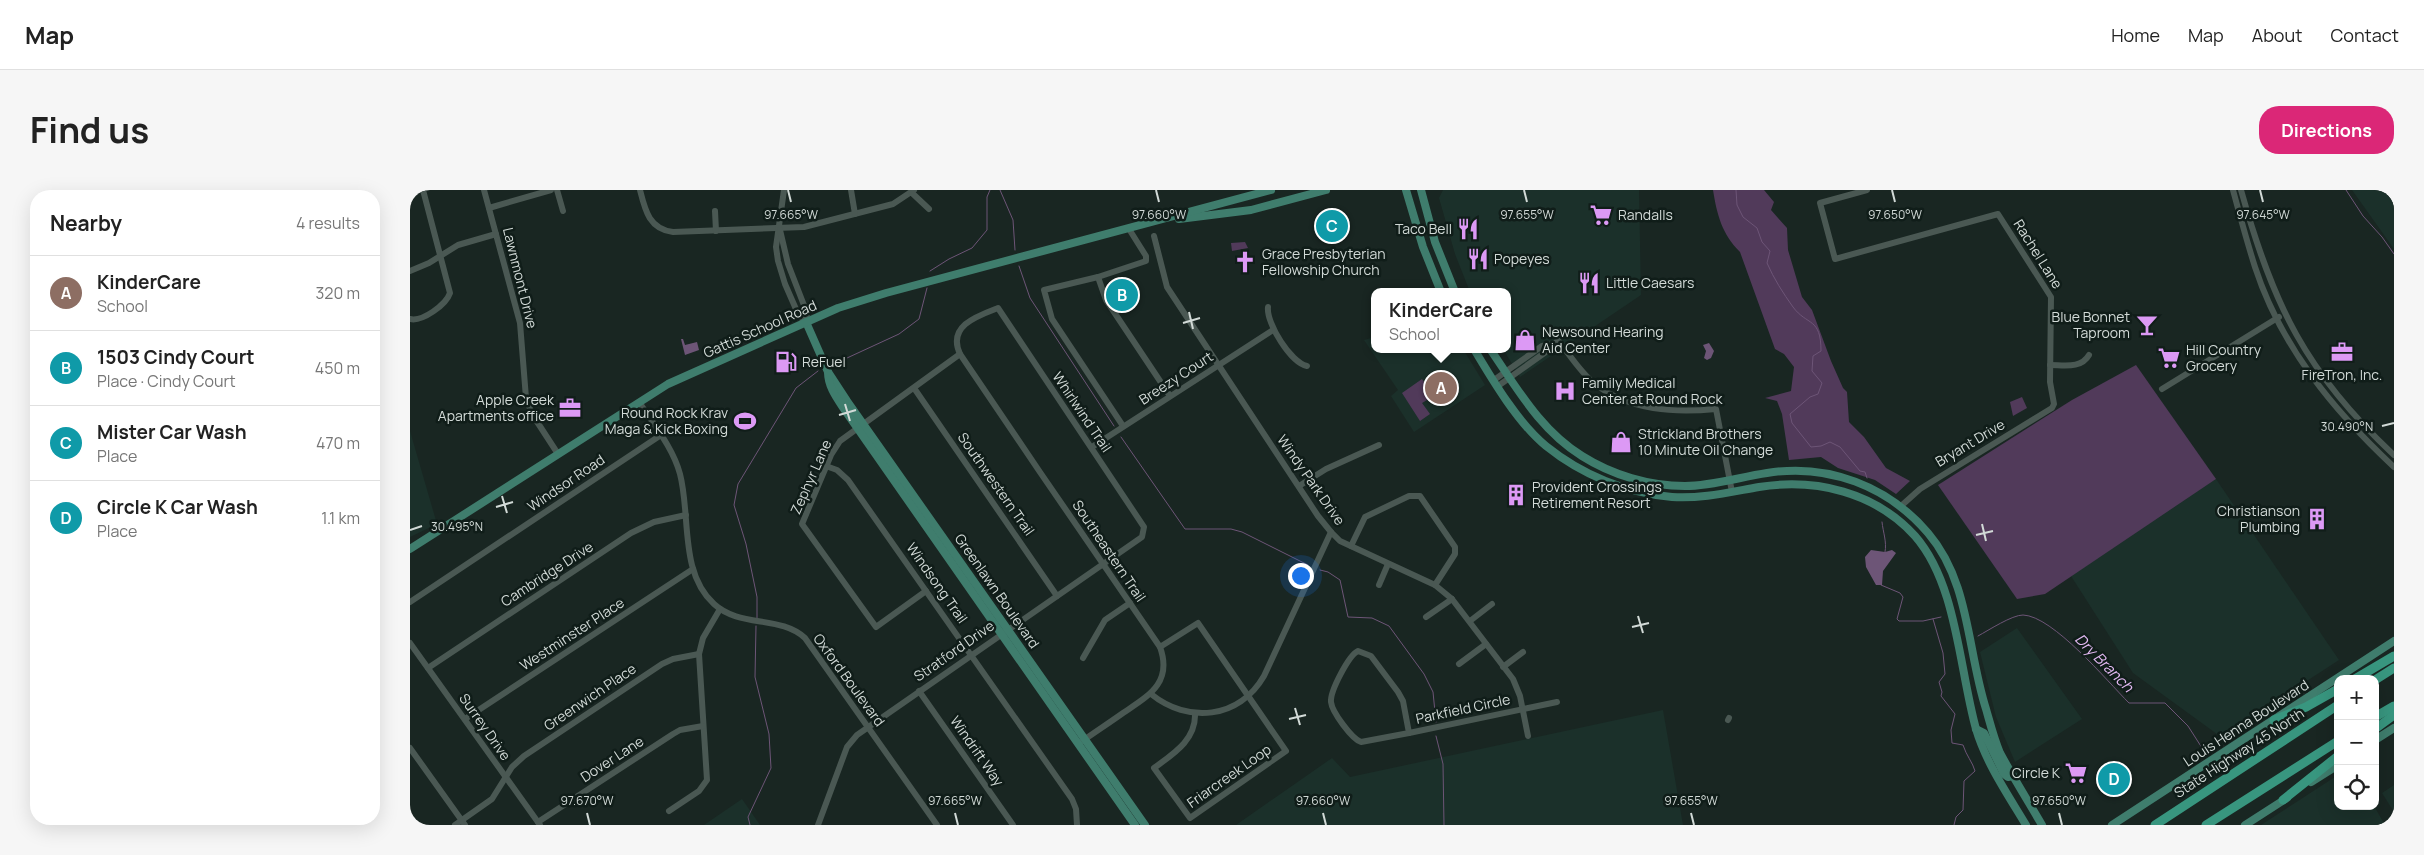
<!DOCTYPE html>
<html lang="en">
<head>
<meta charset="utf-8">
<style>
	:root { --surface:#fff; --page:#f6f6f6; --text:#222; --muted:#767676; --line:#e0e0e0; --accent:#db2777 }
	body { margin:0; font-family:Manrope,sans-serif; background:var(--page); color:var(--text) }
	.controls { position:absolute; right:15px; bottom:15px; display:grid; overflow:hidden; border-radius:10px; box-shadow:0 5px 20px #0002 }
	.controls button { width:45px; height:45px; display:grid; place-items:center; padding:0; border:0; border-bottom:1px solid var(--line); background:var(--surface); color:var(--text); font:25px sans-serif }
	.you { position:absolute; left:890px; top:385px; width:18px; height:18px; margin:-12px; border:4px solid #fff; border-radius:50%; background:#1a73e8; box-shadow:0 0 0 8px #1a73e833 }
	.badge { display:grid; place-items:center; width:32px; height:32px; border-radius:50%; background:var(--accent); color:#fff; font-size:16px; font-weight:700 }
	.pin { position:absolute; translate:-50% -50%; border:2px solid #fff; box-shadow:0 1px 5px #0006 }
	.popup { position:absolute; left:961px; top:98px; width:140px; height:65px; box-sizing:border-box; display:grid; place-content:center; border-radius:10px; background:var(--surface); filter:drop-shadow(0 1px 4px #0005); font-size:16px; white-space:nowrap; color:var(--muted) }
	.popup b { font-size:19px; color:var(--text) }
	.popup::after { content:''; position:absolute; left:50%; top:100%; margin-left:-10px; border:10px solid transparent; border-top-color:var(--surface) }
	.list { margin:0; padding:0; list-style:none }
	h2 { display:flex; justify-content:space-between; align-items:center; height:65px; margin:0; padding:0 20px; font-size:21px }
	h2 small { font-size:16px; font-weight:400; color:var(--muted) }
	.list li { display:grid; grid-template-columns:32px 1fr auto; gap:15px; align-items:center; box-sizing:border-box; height:75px; padding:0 20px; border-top:1px solid var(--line) }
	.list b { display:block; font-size:19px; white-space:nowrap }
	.list p { margin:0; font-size:16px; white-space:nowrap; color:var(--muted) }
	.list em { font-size:16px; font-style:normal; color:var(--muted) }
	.icon { flex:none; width:28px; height:28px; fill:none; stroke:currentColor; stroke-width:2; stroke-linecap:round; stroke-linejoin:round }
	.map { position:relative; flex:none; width:1984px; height:635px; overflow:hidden; border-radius:20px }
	header { display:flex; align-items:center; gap:30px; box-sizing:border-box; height:70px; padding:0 25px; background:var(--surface); border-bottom:1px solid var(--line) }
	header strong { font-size:24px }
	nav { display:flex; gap:28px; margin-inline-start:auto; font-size:18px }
	.intro { display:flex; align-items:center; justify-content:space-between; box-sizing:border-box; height:120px; padding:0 30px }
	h1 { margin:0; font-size:35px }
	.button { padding:12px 22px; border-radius:20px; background:var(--accent); color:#fff; font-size:18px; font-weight:700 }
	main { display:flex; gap:30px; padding:0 30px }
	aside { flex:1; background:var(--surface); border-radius:20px; box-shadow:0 5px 20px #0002 }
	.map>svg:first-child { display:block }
</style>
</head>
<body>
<header>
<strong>Map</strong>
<nav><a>Home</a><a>Map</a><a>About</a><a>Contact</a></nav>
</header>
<div class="intro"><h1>Find us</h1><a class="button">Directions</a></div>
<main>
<aside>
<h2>Nearby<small>4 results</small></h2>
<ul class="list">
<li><span class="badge" style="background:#8d6e63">A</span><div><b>KinderCare</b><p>School</p></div><em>320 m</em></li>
<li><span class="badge" style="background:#0f9aa8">B</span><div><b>1503 Cindy Court</b><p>Place · Cindy Court</p></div><em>450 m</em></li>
<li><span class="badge" style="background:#0f9aa8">C</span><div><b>Mister Car Wash</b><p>Place</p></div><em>470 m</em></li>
<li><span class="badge" style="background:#0f9aa8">D</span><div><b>Circle K Car Wash</b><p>Place</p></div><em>1.1 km</em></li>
</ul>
</aside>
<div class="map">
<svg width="1984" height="635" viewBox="0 0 1984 635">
	<rect width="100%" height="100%" fill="#192622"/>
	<g fill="#1b302a">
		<polygon points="1033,0 1229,0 1231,105 1110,187 1093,159 1097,159 1097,102 1060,102 1045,64 1029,8"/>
		<polygon points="1942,0 1984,0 1984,59"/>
		<polygon points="965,147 965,159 1053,159 1075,195 1004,242 981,206 988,200 954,150"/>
		<polygon points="0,241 27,334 0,347"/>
		<polygon points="1806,289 1929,470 1811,547 1723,483 1661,386"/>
		<polygon points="1607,438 1672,529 1605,572 1586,527 1570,462"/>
		<polygon points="1253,520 1273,635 826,635 922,568 940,587"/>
		<polygon points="1928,585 1928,616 1964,616 1975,635 1851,635"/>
		<polygon points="1984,595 1984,622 1972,603"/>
		<polygon points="332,609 350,635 294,635"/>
	</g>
	<g fill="#513a5a">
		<path d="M1303 0H1354L1364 12 1361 20 1377 38 1378 60 1392 107 1402 120 1421 171 1433 198 1437 202 1439 232 1454 247 1476 278 1500 291 1486 304 1465 290 1428 278 1411 267 1379 270 1372 224 1367 211 1355 208 1381 201 1384 177 1374 164 1365 159 1330 62C1312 44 1307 25 1303 0Z"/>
		<polygon points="835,52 838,58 822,61 821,53"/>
		<polygon points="1726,175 1806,289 1635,404 1607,409 1528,295 1662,210"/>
		<polygon points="1012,189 1024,206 1012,213 1020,224 1010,231 992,203"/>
		<polygon points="1612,207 1617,218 1603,226 1600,212"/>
	</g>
	<g fill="#6d5577">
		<polygon points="271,149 273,149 275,155 287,152 289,160 275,165"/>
		<polygon points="1299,153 1304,161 1301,168 1297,170 1294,168 1296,161 1293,155"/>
		<polygon points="1461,360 1475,362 1482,360 1486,363 1473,381 1472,395 1466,395 1456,377 1455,367"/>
	</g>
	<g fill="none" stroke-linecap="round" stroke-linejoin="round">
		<g stroke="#6d5577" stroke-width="1">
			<polyline points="590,0 603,30 605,60"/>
			<path d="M1326 0 1327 15 1333 27 1347 38 1352 52 1360 61 1357 73C1364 89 1373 103 1383 117 1397 136 1411 127 1411 161L1403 166 1402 181 1412 193 1408 204 1400 207 1380 224 1382 233 1401 257 1411 256 1420 252 1430 257 1450 281 1455 282 1457 288"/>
			<polyline points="1936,0 1953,26 1972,47 1984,64"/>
			<polyline points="609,76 620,108 704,236"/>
			<polyline points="520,81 539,69 562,58 577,40 577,7 580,0"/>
			<polyline points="424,174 489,144 509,129 517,98"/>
			<polyline points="711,247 775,339 821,339 832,342 898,375"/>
			<path d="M1472 332C1473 342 1477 352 1475 362"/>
			<polyline points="910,380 918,382 930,390 938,427 962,428 979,436 1014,484 1023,502 1026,532"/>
			<polyline points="1471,395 1490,403 1493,407 1487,429 1489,431 1513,431 1531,427"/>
			<polyline points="347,428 347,407 336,354 324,315 328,294 386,198 408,181"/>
			<path d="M1523 429 1533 463 1535 484 1529 492 1532 502 1531 506 1545 524 1541 540 1542 553 1553 555C1556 565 1563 573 1565 581L1554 591 1553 620 1546 627 1544 635"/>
			<path d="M1568 446C1579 440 1602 425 1613 425 1643 426 1697 491 1719 513H1755L1778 536 1794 561"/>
			<polyline points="1026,546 1033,574 1034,635"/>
			<polyline points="340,635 338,627 361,578 359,544 345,487 346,436"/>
		</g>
		<g stroke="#4a5853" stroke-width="6">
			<polyline points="74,0 110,133 116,208 122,224 148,264"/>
			<polyline points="147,0 153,21"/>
			<path d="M230 0C235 20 239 39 263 42L394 37 483 14 504 0"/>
			<polyline points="374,0 366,57 368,71 375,94 389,126 396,132"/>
			<polyline points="441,0 445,24"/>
			<polyline points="1457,0 1410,13 1425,69 1588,24 1641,107 1640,192 1644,214 1642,218 1510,299 1491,316"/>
			<path d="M1823 0C1830 26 1837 52 1845 77 1871 157 1924 221 1984 277"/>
			<path d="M1831 0C1863 115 1896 183 1984 265"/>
			<polyline points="502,3 519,19"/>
			<polyline points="79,18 141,0"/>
			<polyline points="305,21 306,41"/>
			<polyline points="370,40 378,74 397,123 396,132"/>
			<polyline points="744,46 757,97 908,326 921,342 930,351 1025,395 1042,409 1103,489 1110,506 1118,546"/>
			<polyline points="0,81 19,73 48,55 86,44"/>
			<polyline points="688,87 696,110 760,206"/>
			<path d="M858 117C856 133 881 173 897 176"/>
			<path d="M0 129C12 132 36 115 40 103L13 0"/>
			<path d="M1640 175C1654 175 1671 179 1679 165"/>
			<polyline points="1084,190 1132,156 1143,154"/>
			<path d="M1088 196 1140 159 1148 150C1160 165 1170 182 1185 194 1220 221 1265 223 1306 219L1322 302"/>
			<polyline points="504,198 647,406"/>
			<polyline points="1752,199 1869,127"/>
			<path d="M229 212C244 235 263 258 270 284 281 326 269 382 304 414 330 438 370 425 395 448L527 635"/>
			<polyline points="713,236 642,129 634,100 688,87 736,71 736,66 719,39"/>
			<polyline points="682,257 863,140"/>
			<polyline points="416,276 427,280 438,290 662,609 666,619 667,635"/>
			<polyline points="889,296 916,279 969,255"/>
			<polyline points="941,356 955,327 999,306 1010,306 1045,357 1045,364 1025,395"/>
			<polyline points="969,395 978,374"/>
			<polyline points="516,401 466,437 392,334 421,265 430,251 550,164"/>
			<polyline points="0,412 251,245"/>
			<polyline points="1016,427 1042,409"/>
			<polyline points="1060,431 1082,414"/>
			<polyline points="0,453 130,635"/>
			<path d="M750 457 788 433 876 561 780 628 744 578C763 564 786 550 785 524"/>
			<path d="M948 461 961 466 988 502 993 511 999 543 951 552C942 549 922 522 921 512 920 501 939 465 948 461Z"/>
			<polyline points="673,468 695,430 720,413"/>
			<polyline points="1049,474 1076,454"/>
			<polyline points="1093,477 1113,462"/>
			<polyline points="18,478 221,343 244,332 276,325"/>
			<polyline points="509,501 603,635"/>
			<path d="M741 504C778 534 829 529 854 486L921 342"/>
			<polyline points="55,529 283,379"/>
			<polyline points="1318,530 1319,528"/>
			<polyline points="999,543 1147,512"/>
			<polyline points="0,558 55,635"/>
			<polyline points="259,621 289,601 297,590 289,464 293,448 310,419"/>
			<polyline points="128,632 263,544 270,540 293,536"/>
			<polyline points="45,635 82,609 102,577 114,566 252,474 263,469 289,464"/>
			<path d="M408 635 437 557 447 545 732 347 734 337 588 118C567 126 537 136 550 164 616 262 683 360 750 457 763 493 738 506 713 523 699 533 685 542 671 552"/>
		</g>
		<g stroke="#3f7d6d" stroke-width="8">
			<polyline points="996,0 1013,57 1031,102"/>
			<polyline points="1011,0 1025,52 1045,102"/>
			<polyline points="769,29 841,20 916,0"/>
			<polyline points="396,132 418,182 437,211 735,635"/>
			<path d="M1064 159C1083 191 1108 233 1136 256 1172 285 1216 303 1262 307 1291 309 1320 302 1349 297 1406 288 1465 302 1505 346 1547 394 1549 478 1566 539 1576 573 1598 605 1616 635"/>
			<path d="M1080 159C1107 198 1130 240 1172 266 1202 285 1239 296 1275 296 1302 296 1330 287 1357 283 1418 273 1478 296 1518 343 1560 392 1557 460 1576 519 1580 533 1584 549 1590 563 1603 587 1618 611 1632 635"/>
			<path d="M418 182C418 196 426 207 434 219L725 635"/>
			<polyline points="0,359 258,194 428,118 476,103 861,0"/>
			<polyline points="1566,539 1574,543 1594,584 1598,587 1603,586"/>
			<polyline points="1965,550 1984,538"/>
			<polyline points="1901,592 1928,575"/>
			<polyline points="1702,635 1984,451"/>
			<polyline points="1835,635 1877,608"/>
		</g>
		<g stroke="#38967f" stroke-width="9">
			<polyline points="1945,489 1984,466"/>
			<polyline points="1965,490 1984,478"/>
			<polyline points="1965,527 1984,516"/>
			<polyline points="1864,530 1896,517 1928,499"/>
			<polyline points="1965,539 1984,525"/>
			<polyline points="1873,610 1928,566"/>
			<polyline points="1745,635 1928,515"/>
			<polyline points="1796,635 1928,551"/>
		</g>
	</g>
	<path fill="none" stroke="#d2dad7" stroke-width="2" d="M378 0 381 12M746 0 749 12M1114 0 1117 12M1482 0 1485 12M1850 0 1853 12M779 122 783 139M773 133 790 128M435 214 440 231M429 225 446 220M1972 236 1984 233M92 306 97 323M86 317 103 312M1572 334 1576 351M0 340 12 336M1566 345 1583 341M1228 426 1233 443M1222 437 1239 433M885 518 890 535M879 529 896 525M177 623 180 635M545 623 548 635M913 623 916 635M1281 623 1284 635M1649 623 1652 635"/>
	<defs>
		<g id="supermarket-bare" transform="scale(1.725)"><path d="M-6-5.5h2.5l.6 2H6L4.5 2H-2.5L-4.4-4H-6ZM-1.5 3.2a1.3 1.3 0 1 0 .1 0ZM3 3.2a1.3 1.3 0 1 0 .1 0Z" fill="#dc99f5" stroke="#101d19" stroke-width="2.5" paint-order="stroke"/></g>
		<g id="restaurant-bare" transform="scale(1.725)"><path d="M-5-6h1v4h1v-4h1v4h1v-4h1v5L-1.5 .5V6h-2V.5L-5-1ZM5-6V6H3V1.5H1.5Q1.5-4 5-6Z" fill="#dc99f5" stroke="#101d19" stroke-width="2.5" paint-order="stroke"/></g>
		<g id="church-bare" transform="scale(1.725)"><path d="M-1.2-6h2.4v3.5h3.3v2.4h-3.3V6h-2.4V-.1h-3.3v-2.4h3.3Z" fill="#dc99f5" stroke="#101d19" stroke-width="2.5" paint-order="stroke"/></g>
		<g id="bar-bare" transform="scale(1.725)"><path d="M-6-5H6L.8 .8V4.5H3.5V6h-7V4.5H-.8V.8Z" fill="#dc99f5" stroke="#101d19" stroke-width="2.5" paint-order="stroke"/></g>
		<g id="shop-bare" transform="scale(1.725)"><path d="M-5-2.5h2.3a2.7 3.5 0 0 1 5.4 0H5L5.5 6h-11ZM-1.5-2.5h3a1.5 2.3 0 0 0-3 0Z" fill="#dc99f5" stroke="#101d19" stroke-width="2.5" paint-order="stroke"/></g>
		<g id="office-bare" transform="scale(1.725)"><path d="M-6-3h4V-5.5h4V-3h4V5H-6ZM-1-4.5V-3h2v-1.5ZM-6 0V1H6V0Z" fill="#dc99f5" stroke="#101d19" stroke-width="2.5" paint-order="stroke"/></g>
		<g id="fuel-bare" transform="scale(1.725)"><path d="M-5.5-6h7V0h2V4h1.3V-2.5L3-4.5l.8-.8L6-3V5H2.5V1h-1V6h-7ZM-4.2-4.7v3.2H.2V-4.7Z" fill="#dc99f5" stroke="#101d19" stroke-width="2.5" paint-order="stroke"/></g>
		<g id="hospital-bare" transform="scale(1.725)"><path d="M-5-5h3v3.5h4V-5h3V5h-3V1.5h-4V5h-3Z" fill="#dc99f5" stroke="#101d19" stroke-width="2.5" paint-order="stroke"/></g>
		<g id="stadium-bare" transform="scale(1.725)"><path d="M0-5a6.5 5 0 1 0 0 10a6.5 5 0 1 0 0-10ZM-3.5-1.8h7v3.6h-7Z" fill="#dc99f5" stroke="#101d19" stroke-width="2.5" paint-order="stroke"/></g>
		<g id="building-bare" transform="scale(1.725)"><path d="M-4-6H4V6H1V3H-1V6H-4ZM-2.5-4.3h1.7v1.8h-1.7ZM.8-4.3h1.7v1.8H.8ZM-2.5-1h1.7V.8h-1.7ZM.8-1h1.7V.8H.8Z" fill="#dc99f5" stroke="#101d19" stroke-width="2.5" paint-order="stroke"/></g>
	</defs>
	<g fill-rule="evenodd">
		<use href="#supermarket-bare" x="1191" y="25"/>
		<use href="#restaurant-bare" x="1058" y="39"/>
		<use href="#restaurant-bare" x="1068" y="69"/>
		<use href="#church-bare" x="835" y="72"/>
		<use href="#restaurant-bare" x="1179" y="93"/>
		<use href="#bar-bare" x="1737" y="135"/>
		<use href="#shop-bare" x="1115" y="150"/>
		<use href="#office-bare" x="1932" y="162"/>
		<use href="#supermarket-bare" x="1759" y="168"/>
		<use href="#fuel-bare" x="376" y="172"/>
		<use href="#hospital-bare" x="1155" y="201"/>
		<use href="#office-bare" x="160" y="218"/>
		<use href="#stadium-bare" x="335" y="231"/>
		<use href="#shop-bare" x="1211" y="252"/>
		<use href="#building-bare" x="1106" y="305"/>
		<use href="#building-bare" x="1907" y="329"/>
		<use href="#supermarket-bare" x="1666" y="583"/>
	</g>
	<g text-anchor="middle" stroke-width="5" stroke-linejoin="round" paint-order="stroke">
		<g font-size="14" fill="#d2dad7" stroke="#101d19" text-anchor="start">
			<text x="1208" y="30">Randalls</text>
			<text x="1042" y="44" text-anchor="end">Taco Bell</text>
			<text x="852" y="69">Grace Presbyterian<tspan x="852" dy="16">Fellowship Church</tspan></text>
			<text x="1084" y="74">Popeyes</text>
			<text x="1196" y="98">Little Caesars</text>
			<text x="1720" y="132" text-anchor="end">Blue Bonnet<tspan x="1720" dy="16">Taproom</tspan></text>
			<text x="1132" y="147">Newsound Hearing<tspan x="1132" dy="16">Aid Center</tspan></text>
			<text x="1776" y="165">Hill Country<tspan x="1776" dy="16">Grocery</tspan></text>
			<text x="392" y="177">ReFuel</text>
			<text x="1932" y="190" text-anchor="middle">FireTron, Inc.</text>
			<text x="1172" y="198">Family Medical<tspan x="1172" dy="16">Center at Round Rock</tspan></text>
			<text x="144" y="215" text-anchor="end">Apple Creek<tspan x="144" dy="16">Apartments office</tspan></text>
			<text x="318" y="228" text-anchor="end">Round Rock Krav<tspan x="318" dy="16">Maga &amp; Kick Boxing</tspan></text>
			<text x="1228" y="249">Strickland Brothers<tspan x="1228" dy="16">10 Minute Oil Change</tspan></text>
			<text x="1122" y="302">Provident Crossings<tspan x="1122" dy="16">Retirement Resort</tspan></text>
			<text x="1890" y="326" text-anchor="end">Christianson<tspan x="1890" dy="16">Plumbing</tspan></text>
			<text x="1650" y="588" text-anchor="end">Circle K</text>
		</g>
		<g font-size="14" fill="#d2dad7" stroke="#101d19">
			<text transform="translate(1628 64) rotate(58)" y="5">Rachel Lane</text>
			<text transform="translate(110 88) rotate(76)" y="5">Lawnmont Drive</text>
			<text transform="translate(350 139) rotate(-24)" y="5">Gattis School Road</text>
			<text transform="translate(766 188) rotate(-33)" y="5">Breezy Court</text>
			<text transform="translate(672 222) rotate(56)" y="5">Whirlwind Trail</text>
			<text transform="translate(1560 253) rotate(-31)" y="5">Bryant Drive</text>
			<text transform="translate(401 287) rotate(-66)" y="5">Zephyr Lane</text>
			<text transform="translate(901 290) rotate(55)" y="5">Windy Park Drive</text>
			<text transform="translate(156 293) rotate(-34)" y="5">Windsor Road</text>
			<text transform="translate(586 294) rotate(55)" y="5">Southwestern Trail</text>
			<text transform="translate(699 361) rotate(56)" y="5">Southeastern Trail</text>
			<text transform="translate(137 384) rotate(-33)" y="5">Cambridge Drive</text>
			<text transform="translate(527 393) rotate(55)" y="5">Windsong Trail</text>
			<text transform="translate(587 401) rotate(55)" y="5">Greenlawn Boulevard</text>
			<text transform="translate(162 444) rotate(-33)" y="5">Westminster Place</text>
			<text transform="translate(544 461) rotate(-35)" y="5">Stratford Drive</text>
			<text transform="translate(439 490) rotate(54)" y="5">Oxford Boulevard</text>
			<text transform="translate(180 507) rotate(-34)" y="5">Greenwich Place</text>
			<text transform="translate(1053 519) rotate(-12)" y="5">Parkfield Circle</text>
			<text transform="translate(1836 533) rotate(-33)" y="5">Louis Henna Boulevard</text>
			<text transform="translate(75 537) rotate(55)" y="5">Surrey Drive</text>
			<text transform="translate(567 561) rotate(55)" y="5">Windrift Way</text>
			<text transform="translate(1829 563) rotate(-33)" y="5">State Highway 45 North</text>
			<text transform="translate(202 569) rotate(-33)" y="5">Dover Lane</text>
			<text transform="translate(819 586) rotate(-35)" y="5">Friarcreek Loop</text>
		</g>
		<g font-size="15" font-style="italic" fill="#e4baf4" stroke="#101d19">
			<text transform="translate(1694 473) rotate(45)" y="5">Dry Branch</text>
		</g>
	</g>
	<g font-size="12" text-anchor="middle" fill="#d2dad7" stroke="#101d19" stroke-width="5" stroke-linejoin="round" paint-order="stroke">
		<text x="381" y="29">97.665°W</text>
		<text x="749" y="29">97.660°W</text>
		<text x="1117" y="29">97.655°W</text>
		<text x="1485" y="29">97.650°W</text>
		<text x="1853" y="29">97.645°W</text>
		<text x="1937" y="241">30.490°N</text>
		<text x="47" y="341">30.495°N</text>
		<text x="177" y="615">97.670°W</text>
		<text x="545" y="615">97.665°W</text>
		<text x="913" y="615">97.660°W</text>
		<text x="1281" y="615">97.655°W</text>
		<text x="1649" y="615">97.650°W</text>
	</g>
</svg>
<div class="controls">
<button>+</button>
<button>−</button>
<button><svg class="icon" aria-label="locate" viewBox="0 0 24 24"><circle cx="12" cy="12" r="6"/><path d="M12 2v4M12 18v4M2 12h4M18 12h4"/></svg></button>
</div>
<div class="you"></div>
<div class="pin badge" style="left:1031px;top:198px;background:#8d6e63">A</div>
<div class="popup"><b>KinderCare</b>School</div>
<div class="pin badge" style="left:712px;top:105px;background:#0f9aa8">B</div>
<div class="pin badge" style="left:922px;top:36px;background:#0f9aa8">C</div>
<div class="pin badge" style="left:1704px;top:589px;background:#0f9aa8">D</div>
</div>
</main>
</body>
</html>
